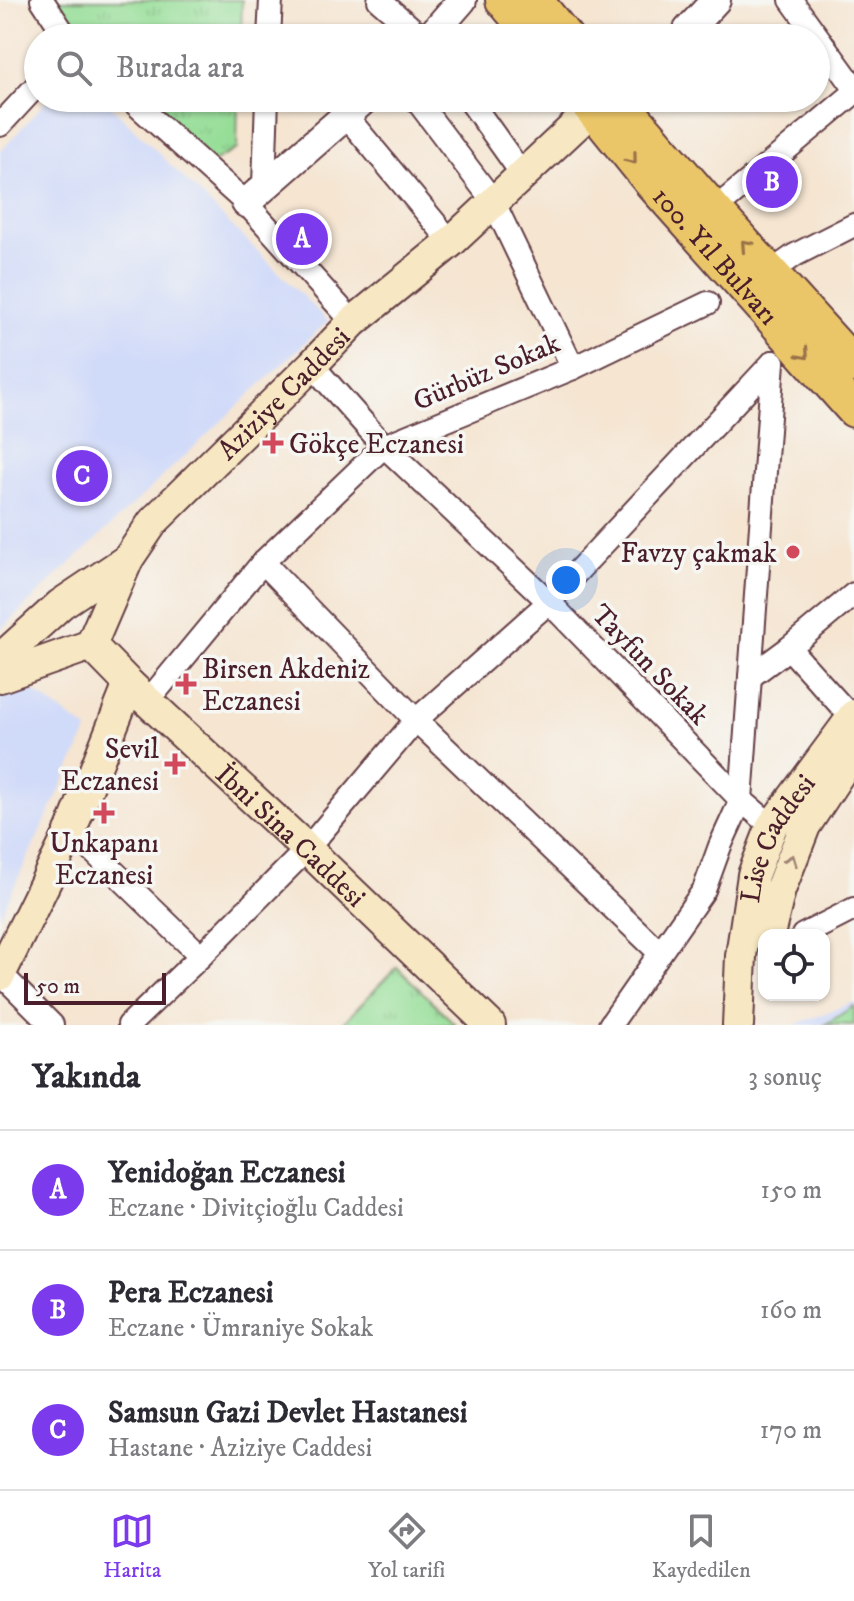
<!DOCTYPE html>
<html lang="tr">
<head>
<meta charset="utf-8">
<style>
	:root { --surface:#fff; --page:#f2f2f3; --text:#2b2b33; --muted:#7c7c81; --line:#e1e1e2; --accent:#7c3aed }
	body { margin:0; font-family:"IM FELL DW Pica",serif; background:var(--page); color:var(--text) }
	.controls { position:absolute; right:24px; bottom:24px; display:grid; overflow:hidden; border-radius:16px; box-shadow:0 2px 6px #0004 }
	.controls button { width:72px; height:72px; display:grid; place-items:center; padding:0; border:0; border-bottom:2px solid var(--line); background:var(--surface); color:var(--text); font:40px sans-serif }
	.scale { position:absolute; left:24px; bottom:20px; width:142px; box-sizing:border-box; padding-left:8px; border:4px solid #4a1f2b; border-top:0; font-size:22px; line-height:28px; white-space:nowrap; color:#4a1f2b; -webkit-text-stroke:6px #f6f6f2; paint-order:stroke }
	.you { position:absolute; left:566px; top:580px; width:28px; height:28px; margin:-20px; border:6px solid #fff; border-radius:50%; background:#1a73e8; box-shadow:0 0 0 12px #1a73e833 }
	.badge { display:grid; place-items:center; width:52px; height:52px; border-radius:50%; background:var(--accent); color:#fff; font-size:26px; font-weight:700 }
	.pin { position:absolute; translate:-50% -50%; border:4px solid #fff; box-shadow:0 2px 8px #0006 }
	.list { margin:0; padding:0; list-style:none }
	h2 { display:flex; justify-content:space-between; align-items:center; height:104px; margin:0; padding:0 32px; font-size:34px }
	h2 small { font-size:26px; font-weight:400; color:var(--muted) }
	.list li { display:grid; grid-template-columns:52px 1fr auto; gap:24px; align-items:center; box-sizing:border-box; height:120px; padding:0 32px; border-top:2px solid var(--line) }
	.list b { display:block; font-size:30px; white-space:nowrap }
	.list p { margin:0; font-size:26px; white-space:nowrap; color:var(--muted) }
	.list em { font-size:26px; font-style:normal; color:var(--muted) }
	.icon { flex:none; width:44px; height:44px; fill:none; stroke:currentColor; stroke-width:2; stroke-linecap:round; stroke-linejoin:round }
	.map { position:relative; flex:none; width:854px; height:1025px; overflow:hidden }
	.search { position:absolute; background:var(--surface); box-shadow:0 2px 6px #0004; left:24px; right:24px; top:24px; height:88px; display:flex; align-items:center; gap:20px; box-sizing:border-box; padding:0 28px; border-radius:44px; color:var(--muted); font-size:30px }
	.sheet { height:464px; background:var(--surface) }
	nav { display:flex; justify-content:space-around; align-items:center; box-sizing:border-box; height:112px; border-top:2px solid var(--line); background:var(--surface); font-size:22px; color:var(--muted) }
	nav a { display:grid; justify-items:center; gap:4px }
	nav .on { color:var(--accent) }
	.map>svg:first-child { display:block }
</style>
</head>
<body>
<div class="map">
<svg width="854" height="1025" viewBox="0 0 854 1025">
	<defs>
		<pattern id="grass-tufts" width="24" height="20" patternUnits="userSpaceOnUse" patternTransform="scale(2)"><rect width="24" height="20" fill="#96de98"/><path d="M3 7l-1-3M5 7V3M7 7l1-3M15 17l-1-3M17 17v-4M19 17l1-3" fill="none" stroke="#83be83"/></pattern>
	</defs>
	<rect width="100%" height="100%" fill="#f6f6f2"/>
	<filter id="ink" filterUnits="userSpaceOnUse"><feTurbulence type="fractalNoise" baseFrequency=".0125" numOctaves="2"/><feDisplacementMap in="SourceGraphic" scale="16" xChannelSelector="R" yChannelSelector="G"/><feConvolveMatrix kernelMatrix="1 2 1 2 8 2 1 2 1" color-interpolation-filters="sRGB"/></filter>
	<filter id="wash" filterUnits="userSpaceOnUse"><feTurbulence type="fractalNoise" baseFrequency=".006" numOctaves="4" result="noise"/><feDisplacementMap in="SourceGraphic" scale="32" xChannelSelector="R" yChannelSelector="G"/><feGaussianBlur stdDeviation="1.8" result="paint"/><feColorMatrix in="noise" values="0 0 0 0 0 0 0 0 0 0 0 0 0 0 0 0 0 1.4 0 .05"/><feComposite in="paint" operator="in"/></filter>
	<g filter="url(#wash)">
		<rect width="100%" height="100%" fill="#f5e5d1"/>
		<g fill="#d0daf9">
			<polygon points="49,98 103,98 328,321 0,630 0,152"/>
			<polygon points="18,680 88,730 0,917 0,694"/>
			<polygon points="854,1002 854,1025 794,1025"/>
		</g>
		<g fill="url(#grass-tufts)" stroke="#707e62" stroke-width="2">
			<polygon points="57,0 242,0 241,38 78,38"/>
			<polygon points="144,98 238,98 237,149 213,162"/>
			<polygon points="397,967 456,1025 341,1025"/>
			<polygon points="854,1006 854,1025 826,1024"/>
		</g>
	</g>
	<g filter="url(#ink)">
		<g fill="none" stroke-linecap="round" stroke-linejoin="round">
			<g stroke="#643d44" stroke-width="26">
				<g id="minor">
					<polyline points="42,0 67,38"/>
					<polyline points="379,0 423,38"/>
					<polyline points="791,0 854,87"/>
					<polyline points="269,38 271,0"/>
					<polyline points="129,98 246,203 353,322"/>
					<polyline points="415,98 493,201 573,368"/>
					<polyline points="468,98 522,174"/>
					<polyline points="347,117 451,242"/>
					<polyline points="0,125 38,84"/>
					<polyline points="264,185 267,98"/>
					<polyline points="714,210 854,93"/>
					<polyline points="771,272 795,255 854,225"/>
					<polyline points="312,365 384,446 549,602 741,800 720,846 704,890 610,1025"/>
					<polyline points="263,562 416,720 660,953"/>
					<polyline points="789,648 854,594"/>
					<polyline points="750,677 789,648 852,718"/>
					<polyline points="148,701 263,562 384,446 573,368 708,303"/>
					<polyline points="772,826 741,800 773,362"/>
					<polyline points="71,830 201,956"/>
					<polyline points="803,935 854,909"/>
					<polyline points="1,974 52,1025"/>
					<polyline points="129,1025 201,956 307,849 416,720 549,602 773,362"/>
				</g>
			</g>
			<g stroke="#643d44" stroke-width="32">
				<g id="tertiary">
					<polyline points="688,30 716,0"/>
					<polyline points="429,38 462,0"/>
					<polyline points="246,203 366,98"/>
				</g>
			</g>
			<g stroke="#643d44" stroke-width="34">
				<g id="secondary">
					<path id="s1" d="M91 645 129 684 307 849 490 1025"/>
					<polyline points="0,659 61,604 128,559"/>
					<path id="s2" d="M0 677 91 645 128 559 153 522 312 365 353 322 451 242 592 110"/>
					<polyline points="769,935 780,890 805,826 854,751"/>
					<polyline points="0,975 71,830 129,684"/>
					<path id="s3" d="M738 1025 741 956 753 875 772 826 854 715"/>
				</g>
			</g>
			<g stroke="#643d44" stroke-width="38">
				<g id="primary">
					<polyline points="503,0 535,38"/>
					<polyline points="535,0 566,38"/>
					<path id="s4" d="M583 98 651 182 854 410"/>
					<polyline points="617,98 714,210 854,365"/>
				</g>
			</g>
			<use href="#minor" stroke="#fff" stroke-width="22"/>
			<use href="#tertiary" stroke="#fff" stroke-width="28"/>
			<use href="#secondary" stroke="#f7e8c3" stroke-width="30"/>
			<use href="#primary" stroke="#ebc669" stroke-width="34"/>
		</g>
		<defs><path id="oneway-chevron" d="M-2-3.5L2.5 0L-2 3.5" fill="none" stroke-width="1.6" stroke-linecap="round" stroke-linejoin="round" transform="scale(2)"/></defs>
		<g stroke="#9a724a">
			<use href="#oneway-chevron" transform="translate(632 159) rotate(51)"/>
			<use href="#oneway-chevron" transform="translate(746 245) rotate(-132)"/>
			<use href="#oneway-chevron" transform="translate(804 354) rotate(48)"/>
		</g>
		<use stroke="#a08477" href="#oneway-chevron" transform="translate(791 860) rotate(-69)"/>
	</g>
	<g fill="#d1495b" stroke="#f6f6f2" stroke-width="3">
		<path d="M269 431h8v8h8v8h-8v8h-8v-8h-8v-8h8z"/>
		<circle cx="793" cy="552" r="8"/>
		<path d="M182 672h8v8h8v8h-8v8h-8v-8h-8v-8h8z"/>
		<path d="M171 752h8v8h8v8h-8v8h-8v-8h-8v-8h8z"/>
		<path d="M100 801h8v8h8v8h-8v8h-8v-8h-8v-8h8z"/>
	</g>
	<g text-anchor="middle" stroke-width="7" stroke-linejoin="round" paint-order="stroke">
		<g font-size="28" fill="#4a1f2b" stroke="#f6f6f2">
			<text dy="10" stroke="none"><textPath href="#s4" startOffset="206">100. Yıl Bulvarı</textPath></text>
			<text transform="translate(486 371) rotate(-23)" y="10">Gürbüz Sokak</text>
			<text dy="10" stroke="none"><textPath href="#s2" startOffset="418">Aziziye Caddesi</textPath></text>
			<text transform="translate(651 664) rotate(46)" y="10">Tayfun Sokak</text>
			<text dy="10" stroke="none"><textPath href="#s1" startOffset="276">İbni Sina Caddesi</textPath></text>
			<text dy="10" stroke="none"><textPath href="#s3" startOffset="194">Lise Caddesi</textPath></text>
		</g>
		<g font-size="28" fill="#4a1f2b" stroke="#f6f6f2" text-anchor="start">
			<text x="289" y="453">Gökçe Eczanesi</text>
			<text x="777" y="562" text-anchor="end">Favzy çakmak</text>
			<text x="202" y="678">Birsen Akdeniz<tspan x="202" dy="32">Eczanesi</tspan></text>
			<text x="159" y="758" text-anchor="end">Sevil<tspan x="159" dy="32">Eczanesi</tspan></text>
			<text x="104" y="852" text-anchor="middle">Unkapanı<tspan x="104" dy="32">Eczanesi</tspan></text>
		</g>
	</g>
</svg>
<div class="controls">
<button><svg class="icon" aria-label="locate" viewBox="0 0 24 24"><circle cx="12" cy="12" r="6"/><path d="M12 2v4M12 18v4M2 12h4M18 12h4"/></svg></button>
</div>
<div class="scale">50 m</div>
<div class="you"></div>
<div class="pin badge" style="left:302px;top:239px">A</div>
<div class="pin badge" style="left:772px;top:182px">B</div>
<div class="pin badge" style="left:82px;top:476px">C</div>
<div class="search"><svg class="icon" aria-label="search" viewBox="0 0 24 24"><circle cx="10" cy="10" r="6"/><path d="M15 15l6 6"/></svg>Burada ara</div>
</div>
<section class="sheet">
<h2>Yakında<small>3 sonuç</small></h2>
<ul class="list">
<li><span class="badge">A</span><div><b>Yenidoğan Eczanesi</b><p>Eczane · Divitçioğlu Caddesi</p></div><em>150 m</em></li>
<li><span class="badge">B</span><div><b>Pera Eczanesi</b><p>Eczane · Ümraniye Sokak</p></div><em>160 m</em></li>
<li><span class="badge">C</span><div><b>Samsun Gazi Devlet Hastanesi</b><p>Hastane · Aziziye Caddesi</p></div><em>170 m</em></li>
</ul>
</section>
<nav>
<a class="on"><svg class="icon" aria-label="map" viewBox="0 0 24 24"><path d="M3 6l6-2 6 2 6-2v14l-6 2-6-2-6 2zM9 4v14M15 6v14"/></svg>Harita</a>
<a><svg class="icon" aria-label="directions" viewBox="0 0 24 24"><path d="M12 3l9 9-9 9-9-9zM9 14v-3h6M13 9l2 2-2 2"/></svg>Yol tarifi</a>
<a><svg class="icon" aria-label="saved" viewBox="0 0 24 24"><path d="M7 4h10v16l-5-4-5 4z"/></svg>Kaydedilen</a>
</nav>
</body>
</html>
